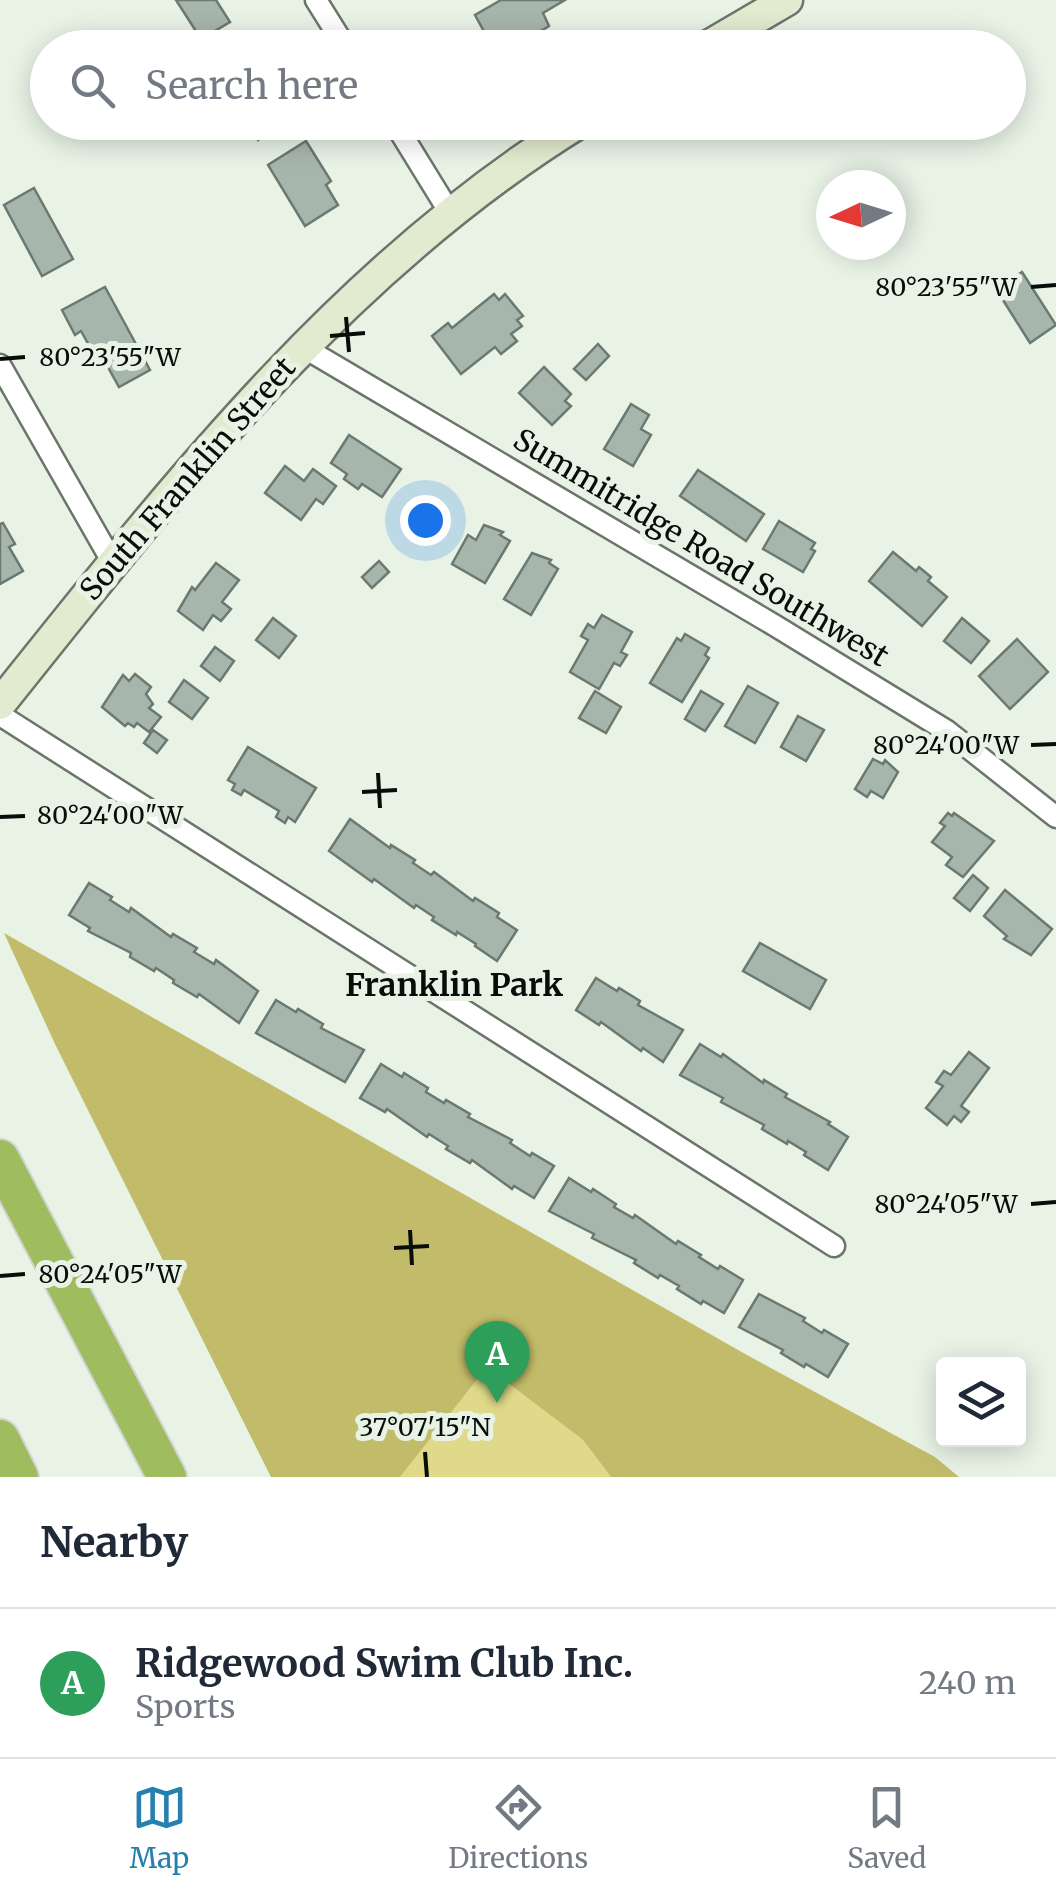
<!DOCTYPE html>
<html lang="en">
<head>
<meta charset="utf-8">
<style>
	:root { --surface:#fff; --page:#f2f2f3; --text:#1f2937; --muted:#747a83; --line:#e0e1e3; --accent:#2680ae }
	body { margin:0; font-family:Merriweather,serif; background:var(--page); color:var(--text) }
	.controls { position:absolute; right:30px; bottom:30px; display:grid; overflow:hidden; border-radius:10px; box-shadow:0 5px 25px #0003 }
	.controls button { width:90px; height:90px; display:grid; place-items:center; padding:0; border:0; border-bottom:2px solid var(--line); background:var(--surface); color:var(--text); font:50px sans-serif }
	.compass { position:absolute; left:816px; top:170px; width:90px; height:90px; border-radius:50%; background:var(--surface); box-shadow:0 5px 25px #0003; rotate:266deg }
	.you { position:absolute; left:425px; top:520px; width:35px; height:35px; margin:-25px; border:8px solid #fff; border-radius:50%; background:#1a73e8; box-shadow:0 0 0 15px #1a73e833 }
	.badge { display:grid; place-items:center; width:65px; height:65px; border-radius:50%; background:var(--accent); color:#fff; font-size:32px; font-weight:700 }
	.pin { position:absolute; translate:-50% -82px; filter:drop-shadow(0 2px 5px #0008) }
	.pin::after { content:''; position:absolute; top:52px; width:35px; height:30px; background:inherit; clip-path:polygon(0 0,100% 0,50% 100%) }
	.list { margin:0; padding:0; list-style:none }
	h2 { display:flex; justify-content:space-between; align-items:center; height:130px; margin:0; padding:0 40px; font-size:42px }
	h2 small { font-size:32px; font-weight:400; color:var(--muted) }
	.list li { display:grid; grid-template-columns:65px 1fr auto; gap:30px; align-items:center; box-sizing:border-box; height:150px; padding:0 40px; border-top:2px solid var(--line) }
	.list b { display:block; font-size:38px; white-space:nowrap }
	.list p { margin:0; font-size:32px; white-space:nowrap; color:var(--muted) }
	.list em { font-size:32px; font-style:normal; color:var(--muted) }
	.icon { flex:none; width:55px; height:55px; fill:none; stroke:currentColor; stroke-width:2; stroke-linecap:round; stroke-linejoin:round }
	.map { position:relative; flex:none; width:1056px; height:1477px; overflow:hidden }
	.search { position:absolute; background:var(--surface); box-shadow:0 5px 25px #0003; left:30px; right:30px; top:30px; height:110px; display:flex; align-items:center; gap:25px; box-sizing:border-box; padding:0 35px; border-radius:55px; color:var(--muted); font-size:38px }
	.sheet { height:280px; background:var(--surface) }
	nav { display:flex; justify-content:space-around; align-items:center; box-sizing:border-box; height:140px; border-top:2px solid var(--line); background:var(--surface); font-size:28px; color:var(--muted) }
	nav a { display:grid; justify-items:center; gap:5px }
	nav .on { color:var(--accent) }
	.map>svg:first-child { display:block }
</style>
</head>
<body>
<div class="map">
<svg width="1056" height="1477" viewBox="0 0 1056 1477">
	<rect width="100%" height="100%" fill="#e8f3e6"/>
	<polygon fill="#dfd989" points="487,1367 583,1440 611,1477 400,1477"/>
	<polygon fill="#c2bc6a" points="4,933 747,1355 935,1457 959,1477 611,1477 583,1440 487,1367 400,1477 271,1477 55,1044"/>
	<g fill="#a7b6ad" stroke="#6b7971" stroke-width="2.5">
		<polygon points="176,0 216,0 230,22 201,39"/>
		<polygon points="501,0 565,0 543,13 549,26 514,48 493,48 475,15"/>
		<polygon points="247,122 286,122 258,140"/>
		<polygon points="306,141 331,181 326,185 338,205 305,226 268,165"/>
		<polygon points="34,188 73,259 42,276 4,205"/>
		<polygon points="1022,272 1056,325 1030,343 996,289"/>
		<polygon points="105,287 150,370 119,387 105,362 100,365 81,331 75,335 62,310"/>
		<polygon points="494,294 499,300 505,294 523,316 517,320 522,326 511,334 517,341 501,354 495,347 461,374 432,336 448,323 452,328"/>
		<polygon points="598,344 609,356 586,380 574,369"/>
		<polygon points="544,367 571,394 565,401 571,406 552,425 519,393"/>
		<polygon points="631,404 649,415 641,429 651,435 633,466 604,449"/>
		<polygon points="349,435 401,469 382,497 362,484 358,489 344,479 347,474 331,463"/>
		<polygon points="285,466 304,481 313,469 336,486 323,504 316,499 301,520 265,493"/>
		<polygon points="698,470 764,514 746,541 680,496"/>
		<polygon points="779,521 815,543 811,549 815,551 803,572 763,549"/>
		<polygon points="3,523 15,544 9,547 23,571 0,584 0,524"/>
		<polygon points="484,525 503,532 500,535 510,541 485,583 452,564 468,535 476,540"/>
		<polygon points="893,552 916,571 919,567 931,577 928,581 947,597 922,626 869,581"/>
		<polygon points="532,553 551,560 549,563 558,569 531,615 504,599"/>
		<polygon points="379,561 389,572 372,588 362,577"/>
		<polygon points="216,563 239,580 222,602 231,609 221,621 213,615 203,630 178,611 192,587 195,590"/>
		<polygon points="602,615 632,632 621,652 627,655 620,666 614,663 599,689 570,672 588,640 581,636 588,624 594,628"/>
		<polygon points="273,618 296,636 279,658 256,640"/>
		<polygon points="962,618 989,641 971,663 944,641"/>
		<polygon points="685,634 709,648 705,655 709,658 682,702 650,683 677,638 681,641"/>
		<polygon points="1017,639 1048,672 1010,709 979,676"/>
		<polygon points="215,647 234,661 220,681 201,666"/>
		<polygon points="135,674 151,687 146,694 153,704 149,708 161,717 149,732 137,723 134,727 128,723 125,726 102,707 123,675 129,681"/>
		<polygon points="184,680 208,698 192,719 169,702"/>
		<polygon points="748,686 778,703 755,743 725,726"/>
		<polygon points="595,691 621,707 606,733 579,718"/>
		<polygon points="701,691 723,704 705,731 685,719"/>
		<polygon points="798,716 824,730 806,761 781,747"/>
		<polygon points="153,730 167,740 157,753 144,743"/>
		<polygon points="248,747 316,788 295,822 288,817 285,823 276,817 279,811 244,790 241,795 232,790 235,784 228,780"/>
		<polygon points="873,759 883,764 885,760 898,772 883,798 871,791 867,797 855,789"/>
		<polygon points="948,813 952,816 954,813 994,841 963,877 946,865 952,857 932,842 945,826 940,823"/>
		<polygon points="350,819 390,848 391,845 415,860 413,863 431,875 434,872 473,901 475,898 499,913 497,917 517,930 497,961 475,946 476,944 457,932 456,935 432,920 434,917 416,905 414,908 374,879 372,882 329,851"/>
		<polygon points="973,875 988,888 970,911 954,898"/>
		<polygon points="89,883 112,897 110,900 129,912 131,908 171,937 173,934 197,948 194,952 214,964 216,960 258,991 239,1023 199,994 197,997 173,983 174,980 156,968 154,971 130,957 131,953 88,931 90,928 69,915"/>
		<polygon points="1005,890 1052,929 1031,955 1004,939 1007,936 984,916"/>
		<polygon points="760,943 826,980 810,1009 743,971"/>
		<polygon points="596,978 617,991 619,988 640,1001 638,1005 683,1030 663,1062 643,1048 641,1051 601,1022 599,1025 576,1010"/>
		<polygon points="276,1000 296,1012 298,1009 323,1024 321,1028 364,1050 345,1082 256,1033"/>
		<polygon points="700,1044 721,1057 723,1054 763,1083 764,1080 787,1094 785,1097 830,1122 828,1124 848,1137 828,1170 804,1155 806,1152 788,1141 787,1144 762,1129 764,1125 721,1102 723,1098 680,1075"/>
		<polygon points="969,1052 989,1068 961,1106 969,1112 961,1122 954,1116 947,1125 926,1108 943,1086 936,1082 944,1071 951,1075"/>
		<polygon points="381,1064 402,1077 404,1073 428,1088 426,1092 444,1103 446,1100 470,1114 468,1117 512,1140 510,1143 530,1156 532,1153 554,1166 534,1198 514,1186 512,1189 472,1160 470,1163 446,1149 448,1146 429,1134 427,1137 387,1109 385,1112 360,1098"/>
		<polygon points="569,1178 591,1192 593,1189 616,1204 614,1207 633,1218 635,1215 676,1244 678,1241 701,1255 699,1257 718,1269 720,1266 743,1280 724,1313 703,1301 701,1304 677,1289 679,1286 660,1275 658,1278 634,1263 636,1260 592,1238 594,1234 549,1211"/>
		<polygon points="759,1294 805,1318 803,1321 822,1333 824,1330 848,1344 828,1377 806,1364 804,1367 781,1353 783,1350 739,1327"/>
	</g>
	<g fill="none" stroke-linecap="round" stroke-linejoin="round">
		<g stroke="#6b756a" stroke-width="25">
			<g id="minor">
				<polyline points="316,0 346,48"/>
				<polyline points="394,122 450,213"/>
				<polyline points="303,347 774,625 947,731 1056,817"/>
				<polyline points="0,365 113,563"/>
				<polyline points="0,715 834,1246"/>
			</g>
		</g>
		<g stroke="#6b756a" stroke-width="35">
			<g id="secondary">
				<polyline points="705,48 787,0"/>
				<path d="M0 704C171 490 344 267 580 122"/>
			</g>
		</g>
		<g stroke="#d3d3d3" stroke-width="42">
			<g id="motorway">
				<polyline points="0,1159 167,1477"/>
				<polyline points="0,1439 19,1477"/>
			</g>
		</g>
		<use href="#minor" stroke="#fff" stroke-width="20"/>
		<use href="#secondary" stroke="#e2ebcf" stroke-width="30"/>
		<use href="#motorway" stroke="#9fbc5e" stroke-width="38"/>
	</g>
	<path fill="none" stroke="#090d09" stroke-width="4" d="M1031 287 1056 285M346 317 349 352M330 336 365 333M0 359 25 357M1031 745 1056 744M378 773 380 808M362 792 397 790M0 817 25 816M1031 1204 1056 1202M410 1230 412 1265M394 1248 429 1246M0 1276 25 1274M425 1452 427 1477"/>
	<g text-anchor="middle" stroke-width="10" stroke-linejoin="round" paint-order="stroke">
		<g font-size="30" fill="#090d09" stroke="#e8f3e6">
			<text transform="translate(188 479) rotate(-49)" y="10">South Franklin Street</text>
			<text transform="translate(701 548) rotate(31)" y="10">Summitridge Road Southwest</text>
		</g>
		<g font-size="32" font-weight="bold" fill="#090d09" stroke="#e8f3e6">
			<text x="454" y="996">Franklin Park</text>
		</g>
	</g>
	<g font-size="25" text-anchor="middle" fill="#090d09" stroke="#e8f3e6" stroke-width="10" stroke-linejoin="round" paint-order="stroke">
		<text x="946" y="296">80°23'55"W</text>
		<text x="110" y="366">80°23'55"W</text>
		<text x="946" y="754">80°24'00"W</text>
		<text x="110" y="824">80°24'00"W</text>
		<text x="946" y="1213">80°24'05"W</text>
		<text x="110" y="1283">80°24'05"W</text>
		<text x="425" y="1436">37°07'15"N</text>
	</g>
</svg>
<div class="controls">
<button><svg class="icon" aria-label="layers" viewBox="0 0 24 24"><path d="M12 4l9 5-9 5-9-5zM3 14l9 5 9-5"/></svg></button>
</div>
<svg class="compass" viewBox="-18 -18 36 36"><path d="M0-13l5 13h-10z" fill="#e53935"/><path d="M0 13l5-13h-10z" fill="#747a83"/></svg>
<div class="you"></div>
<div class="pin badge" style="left:497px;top:1403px;background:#2e9e5b">A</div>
<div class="search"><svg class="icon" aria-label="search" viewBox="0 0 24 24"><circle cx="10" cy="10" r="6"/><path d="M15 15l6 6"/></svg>Search here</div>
</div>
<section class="sheet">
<h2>Nearby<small></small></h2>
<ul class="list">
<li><span class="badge" style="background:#2e9e5b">A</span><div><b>Ridgewood Swim Club Inc.</b><p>Sports</p></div><em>240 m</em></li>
</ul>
</section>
<nav>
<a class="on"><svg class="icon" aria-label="map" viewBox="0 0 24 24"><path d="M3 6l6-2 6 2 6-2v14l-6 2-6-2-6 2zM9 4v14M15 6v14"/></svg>Map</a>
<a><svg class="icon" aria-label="directions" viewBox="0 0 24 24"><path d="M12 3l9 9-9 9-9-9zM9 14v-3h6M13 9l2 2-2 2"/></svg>Directions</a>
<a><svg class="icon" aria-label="saved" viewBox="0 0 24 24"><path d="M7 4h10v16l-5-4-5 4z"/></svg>Saved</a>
</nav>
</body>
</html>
